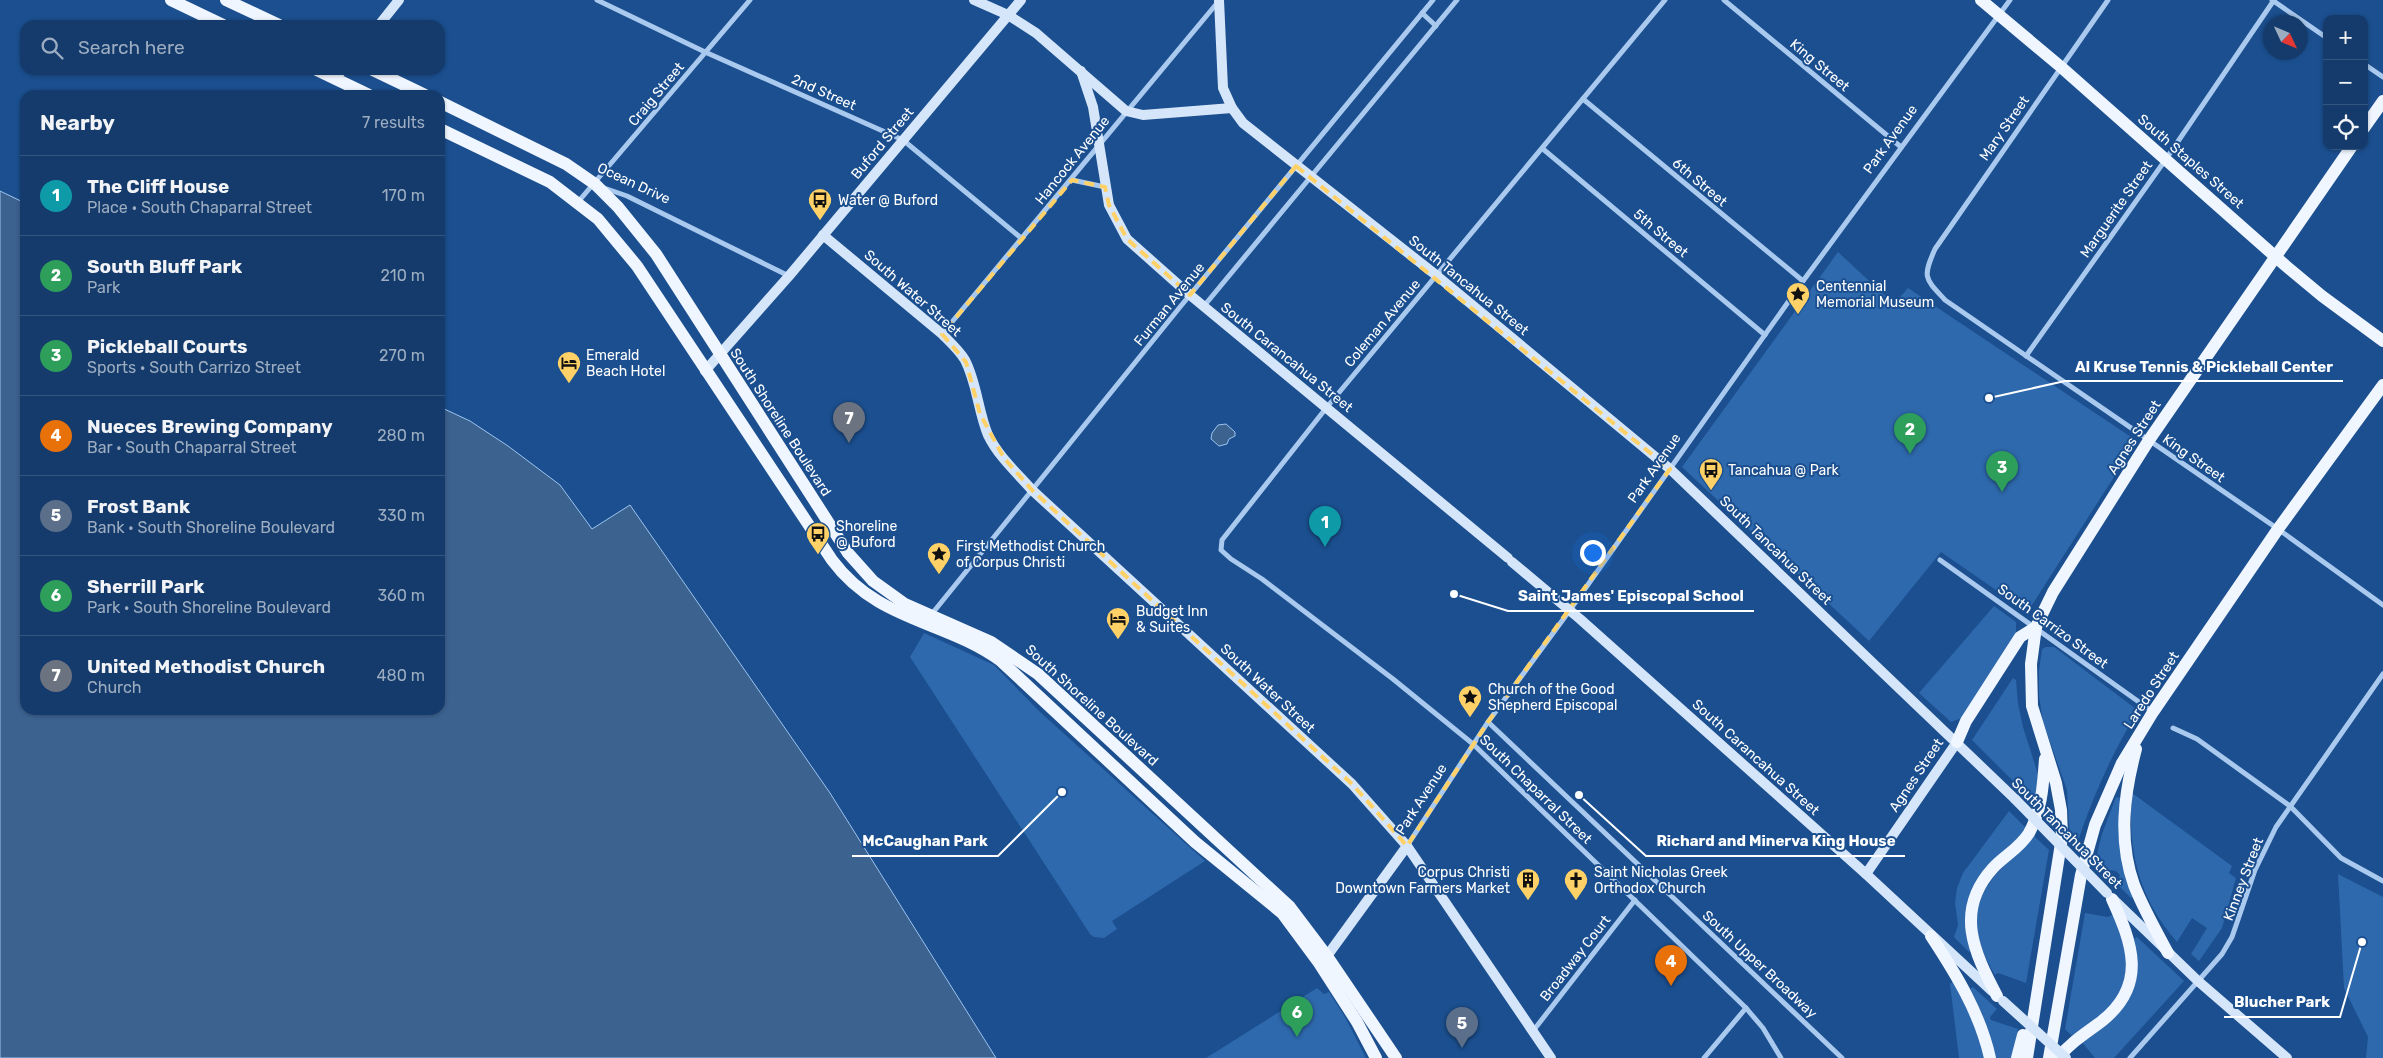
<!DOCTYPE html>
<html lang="en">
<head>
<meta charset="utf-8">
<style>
	:root { --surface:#143b6b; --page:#1d4271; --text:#f1f3f6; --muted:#9dadc1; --line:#33557e; --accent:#ffd166 }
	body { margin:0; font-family:Rubik,sans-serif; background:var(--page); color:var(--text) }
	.controls { position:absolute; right:15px; top:15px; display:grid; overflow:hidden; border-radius:10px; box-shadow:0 1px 4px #0004 }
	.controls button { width:45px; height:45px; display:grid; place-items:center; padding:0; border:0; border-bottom:1px solid var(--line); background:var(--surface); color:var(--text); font:25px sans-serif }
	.compass { position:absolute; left:2263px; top:15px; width:45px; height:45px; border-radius:50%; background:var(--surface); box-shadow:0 1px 4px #0004; rotate:134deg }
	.you { position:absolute; left:1592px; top:552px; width:18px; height:18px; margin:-12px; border:4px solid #fff; border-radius:50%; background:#1a73e8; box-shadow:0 0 0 8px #1a73e833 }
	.badge { display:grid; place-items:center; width:32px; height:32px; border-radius:50%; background:var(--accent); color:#fff; font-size:16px; font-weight:700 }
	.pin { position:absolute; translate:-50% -41px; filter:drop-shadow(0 1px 2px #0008) }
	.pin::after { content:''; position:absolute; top:26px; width:18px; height:15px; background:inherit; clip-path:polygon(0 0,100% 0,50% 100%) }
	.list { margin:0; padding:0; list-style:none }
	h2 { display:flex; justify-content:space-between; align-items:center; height:65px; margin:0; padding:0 20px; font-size:21px }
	h2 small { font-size:16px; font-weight:400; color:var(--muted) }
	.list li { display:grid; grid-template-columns:32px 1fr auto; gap:15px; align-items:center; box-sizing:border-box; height:80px; padding:0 20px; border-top:1px solid var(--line) }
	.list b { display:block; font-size:19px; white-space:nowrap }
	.list p { margin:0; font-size:16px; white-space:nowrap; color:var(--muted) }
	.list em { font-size:16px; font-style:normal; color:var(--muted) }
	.icon { flex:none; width:28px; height:28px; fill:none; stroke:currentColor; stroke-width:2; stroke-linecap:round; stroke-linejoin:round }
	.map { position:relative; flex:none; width:2383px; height:1058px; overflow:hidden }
	.search { position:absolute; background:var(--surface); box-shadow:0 1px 4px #0004; left:20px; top:20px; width:425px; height:55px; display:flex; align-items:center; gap:12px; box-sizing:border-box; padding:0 18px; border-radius:15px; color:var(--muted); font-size:19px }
	.panel { position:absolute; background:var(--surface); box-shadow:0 1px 4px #0004; left:20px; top:90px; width:425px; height:625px; border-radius:15px }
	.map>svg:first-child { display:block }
</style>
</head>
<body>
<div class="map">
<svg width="2383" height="1058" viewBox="0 0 2383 1058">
	<rect width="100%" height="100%" fill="#1b4f8f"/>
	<g fill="#2e69ad">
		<polygon points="1838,252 1894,304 1908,288 2137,441 2030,608 2022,608 1941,552 1869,641 1682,467"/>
		<polygon points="1994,606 2016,622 2016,633 1962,718 1951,722 1919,693"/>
		<polygon points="924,633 994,665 1040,712 1205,861 1112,921 1117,929 1104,938 1094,937 1090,934 910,657"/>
		<path d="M2046 647H2054L2136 709 2133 713 2135 716C2110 757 2092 799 2077 844L2070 838 2067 790 2043 722 2039 696V670L2042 649Z"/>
		<polygon points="2013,678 2016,680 2018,703 2023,727 2038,774 2037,805 1972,740"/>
		<path d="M2132 793 2232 866 2229 873 2236 878 2222 928 2199 961 2191 954 2207 928 2192 918 2177 942C2139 899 2127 849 2132 793Z"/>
		<path d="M2116 797 2121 798C2116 832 2126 863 2134 897L2131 898 2117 884 2120 875 2116 871 2103 869 2095 862 2102 834Z"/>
		<polygon points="2009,811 2028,830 1982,876 1971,950 1969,952 1954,937 1958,925 1955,903 1957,888 1963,873"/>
		<path d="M2034 836 2049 850 2026 983 1998 973 1995 975C1955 909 1986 881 2034 836Z"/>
		<polygon points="2338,874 2383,897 2383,1058 2366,1058 2368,1037 2344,988"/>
		<polygon points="2085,913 2108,917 2112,915 2118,922 2128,963 2122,989 2109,1009 2072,1036 2065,1029"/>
		<polygon points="2137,937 2184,981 2114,1058 2095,1058 2081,1041 2098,1030 2137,966 2134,939"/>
		<polygon points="1954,981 1963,995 1987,1058 1959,1058 1950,984"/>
		<polygon points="1973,987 1997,1009 1990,1017 1991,1020 2018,1029 2012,1058 1996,1058 1983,1016 1970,989"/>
		<polygon points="1317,988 1324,994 1329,992 1345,1017 1366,1058 1206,1058"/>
	</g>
	<g fill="#3c6290" stroke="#9cc4f0">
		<polygon points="0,191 25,203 25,710 440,710 440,407 470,421 508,446 560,485 592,529 630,505 830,793 996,1058 0,1058"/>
		<polygon points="1226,424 1235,432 1235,436 1229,439 1227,444 1219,446 1211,439 1212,433 1218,425"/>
	</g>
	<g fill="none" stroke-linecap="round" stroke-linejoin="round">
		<g stroke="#a9c9ee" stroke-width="5">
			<polyline points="597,0 705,52 903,140 1021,238"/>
			<polyline points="1665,0 1327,407 1222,540 1221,550 1231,559 1262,579 1393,679 1473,744 1746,1008 1763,1028 1781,1058"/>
			<polyline points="1724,0 1901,147"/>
			<path d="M2108 0 1935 249C1922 278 1925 278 1945 300L2278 529 2383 605"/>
			<polyline points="2272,0 2327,38"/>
			<polyline points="1422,13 1436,26"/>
			<polyline points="2364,64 2383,77"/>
			<polyline points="1583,99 1803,281"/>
			<polyline points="1543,149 1765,335"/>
			<polyline points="1072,180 1105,187"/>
			<polyline points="604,188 627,196 789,276"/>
			<polyline points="578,202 750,0"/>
			<polyline points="1204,306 1457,0"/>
			<polyline points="942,334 1218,2"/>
			<polyline points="2026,356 2166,159 2274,0"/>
			<polyline points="1940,560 2153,712"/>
			<polyline points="931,615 1180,307 1433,0"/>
			<polyline points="1488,722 1842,1058"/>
			<polyline points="2173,728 2197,739 2290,806 2341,858 2383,881"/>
			<polyline points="1407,846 1488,722 1570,610 1803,281 2010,0"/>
			<polyline points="1533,1031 1635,900"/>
			<polyline points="1704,1058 1746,1008"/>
			<polyline points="2130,1058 2222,954 2232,937 2255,870 2276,827 2383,674"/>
		</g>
		<g stroke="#d6e6fa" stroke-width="10">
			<polyline points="974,0 1008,15 1036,33 1126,111 1143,115 1232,108"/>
			<polyline points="1219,0 1223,88 1232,108 1243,123 1436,275 1670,469 2015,799"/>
			<polyline points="379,25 399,0"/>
			<polyline points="1081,71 1093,107 1109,205 1127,239 1190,295 1508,558"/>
			<polyline points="335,79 342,70"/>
			<path d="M823 235 942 334C950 342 959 350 965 360 977 383 978 411 988 435 998 456 1017 473 1032 490L1352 784 1407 846 1551 1058"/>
			<polyline points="705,371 789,276 1021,0"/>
			<polyline points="1512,562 1580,619 1866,874 1992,991"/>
			<polyline points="1866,874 1957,742"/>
			<polyline points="2114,900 2198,981 2287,1058"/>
			<polyline points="1327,956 1407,846"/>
		</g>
		<g stroke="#f0f6ff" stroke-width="12">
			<polyline points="171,0 223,25"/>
			<polyline points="226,0 279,25"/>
			<polyline points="1981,0 2061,67 2286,266 2322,296 2383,341"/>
			<polyline points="317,70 369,95"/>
			<polyline points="373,70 425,95"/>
			<polyline points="440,102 566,164 595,184 618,207 656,254 848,553 873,581 905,604 991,642 1038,674 1290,907 1327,956 1396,1058"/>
			<polyline points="2364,128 2383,101"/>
			<path d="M440 129 550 182 598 219 637 266 832 560C878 622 945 620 1001 661L1195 842 1282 913 1319 963 1357 1022 1376 1058"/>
			<polyline points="1957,742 1966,721 2020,637 2036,627"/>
			<path d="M2136 749C2124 794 2118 840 2134 885 2143 908 2156 931 2168 953"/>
			<path d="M1931 936C1956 974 1980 1013 1990 1058"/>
			<path d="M1997 996C1974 952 1954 911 1993 868 2004 856 2020 848 2029 833 2042 810 2043 785 2045 759"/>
			<polyline points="2017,1058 2023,1035"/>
			<polyline points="2027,1058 2062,837 2061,810 2056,783 2032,706 2031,664 2036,627 2053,592 2149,440 2352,146"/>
			<polyline points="2049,1058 2081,875 2095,825 2122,763 2153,712 2278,529 2383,385"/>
			<path d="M2058 1058C2071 1042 2086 1033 2102 1021 2148 984 2132 943 2112 899"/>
		</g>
		<g stroke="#d6e6fa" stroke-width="10">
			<polyline points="2015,799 2107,893"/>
			<polyline points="2003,1001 2066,1058"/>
		</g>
	</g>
	<path fill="none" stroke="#ffd166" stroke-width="4" stroke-dasharray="10 6" stroke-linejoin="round" d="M1296 166 1670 469 1488 722 1407 846 1352 784 1032 490 1004 458 980 414 966 362 942 334 1072 180 1105 187 1109 205 1127 239 1190 295Z"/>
	<defs>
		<g id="bus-pin" transform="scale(1.25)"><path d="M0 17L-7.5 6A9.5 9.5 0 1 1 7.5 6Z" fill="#ffd166" stroke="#1b4f8f"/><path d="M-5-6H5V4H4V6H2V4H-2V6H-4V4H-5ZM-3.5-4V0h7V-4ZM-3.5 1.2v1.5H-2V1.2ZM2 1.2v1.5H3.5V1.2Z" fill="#111"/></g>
		<g id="sight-pin" transform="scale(1.25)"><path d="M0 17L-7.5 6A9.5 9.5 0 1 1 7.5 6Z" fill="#ffd166" stroke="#1b4f8f"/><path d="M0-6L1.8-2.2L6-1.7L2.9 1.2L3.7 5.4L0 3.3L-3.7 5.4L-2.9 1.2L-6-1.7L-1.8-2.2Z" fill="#111"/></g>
		<g id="hotel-pin" transform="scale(1.25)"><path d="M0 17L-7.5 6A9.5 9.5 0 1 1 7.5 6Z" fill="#ffd166" stroke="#1b4f8f"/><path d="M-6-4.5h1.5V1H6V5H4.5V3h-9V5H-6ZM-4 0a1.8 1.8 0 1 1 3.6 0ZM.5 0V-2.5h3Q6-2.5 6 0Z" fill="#111"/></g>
		<g id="building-pin" transform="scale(1.25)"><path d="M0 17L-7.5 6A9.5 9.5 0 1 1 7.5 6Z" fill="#ffd166" stroke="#1b4f8f"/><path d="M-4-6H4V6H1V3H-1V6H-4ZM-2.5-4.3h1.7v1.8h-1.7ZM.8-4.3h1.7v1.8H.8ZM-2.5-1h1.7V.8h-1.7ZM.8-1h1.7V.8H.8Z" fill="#111"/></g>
		<g id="church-pin" transform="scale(1.25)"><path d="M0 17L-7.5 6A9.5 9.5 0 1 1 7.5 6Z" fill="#ffd166" stroke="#1b4f8f"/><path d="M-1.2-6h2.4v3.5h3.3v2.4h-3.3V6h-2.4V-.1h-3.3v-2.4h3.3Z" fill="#111"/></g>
	</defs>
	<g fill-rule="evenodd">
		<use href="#bus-pin" x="820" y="200"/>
		<use href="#sight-pin" x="1798" y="294"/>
		<use href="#hotel-pin" x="569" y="363"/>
		<use href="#bus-pin" x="1711" y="470"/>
		<use href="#bus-pin" x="818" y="534"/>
		<use href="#sight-pin" x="939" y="554"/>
		<use href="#hotel-pin" x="1118" y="619"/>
		<use href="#sight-pin" x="1470" y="697"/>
		<use href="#building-pin" x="1528" y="880"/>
		<use href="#church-pin" x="1576" y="880"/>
	</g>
	<g text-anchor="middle" stroke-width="4" stroke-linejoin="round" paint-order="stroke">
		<g font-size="14" fill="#fff" stroke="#1b4f8f">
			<text transform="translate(1820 65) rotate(40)" y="5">King Street</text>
			<text transform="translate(824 92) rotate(24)" y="5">2nd Street</text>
			<text transform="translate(656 94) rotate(-50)" y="5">Craig Street</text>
			<text transform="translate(2004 128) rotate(-55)" y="5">Mary Street</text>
			<text transform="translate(1890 139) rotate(-54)" y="5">Park Avenue</text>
			<text transform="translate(882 143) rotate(-50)" y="5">Buford Street</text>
			<text transform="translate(1072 160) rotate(-51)" y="5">Hancock Avenue</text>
			<text transform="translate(2191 161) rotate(41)" y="5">South Staples Street</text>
			<text transform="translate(1700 182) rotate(40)" y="5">6th Street</text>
			<text transform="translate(634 183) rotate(25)" y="5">Ocean Drive</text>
			<text transform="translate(2116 209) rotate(-55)" y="5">Marguerite Street</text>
			<text transform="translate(1661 233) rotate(40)" y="5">5th Street</text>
			<text transform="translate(1469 285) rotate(39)" y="5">South Tancahua Street</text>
			<text transform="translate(913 293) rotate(41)" y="5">South Water Street</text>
			<text transform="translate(1169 304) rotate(-51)" y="5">Furman Avenue</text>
			<text transform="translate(1382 323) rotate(-50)" y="5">Coleman Avenue</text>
			<text transform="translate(1287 357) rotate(39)" y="5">South Carancahua Street</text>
			<text transform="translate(781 422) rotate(57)" y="5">South Shoreline Boulevard</text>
			<text transform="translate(2134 437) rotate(-57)" y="5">Agnes Street</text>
			<text transform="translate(2194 458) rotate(35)" y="5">King Street</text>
			<text transform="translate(1654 468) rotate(-55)" y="5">Park Avenue</text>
			<text transform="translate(1776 550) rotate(44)" y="5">South Tancahua Street</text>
			<text transform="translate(2053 626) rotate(36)" y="5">South Carrizo Street</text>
			<text transform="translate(1268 688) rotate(43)" y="5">South Water Street</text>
			<text transform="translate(2151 690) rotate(-57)" y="5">Laredo Street</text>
			<text transform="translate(1092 705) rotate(42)" y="5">South Shoreline Boulevard</text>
			<text transform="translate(1756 757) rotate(42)" y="5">South Carancahua Street</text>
			<text transform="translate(1916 775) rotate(-56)" y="5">Agnes Street</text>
			<text transform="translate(1536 789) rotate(44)" y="5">South Chaparral Street</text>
			<text transform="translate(1421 799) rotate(-57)" y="5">Park Avenue</text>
			<text transform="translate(2067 833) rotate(45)" y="5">South Tancahua Street</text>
			<text transform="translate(2243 879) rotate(-69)" y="5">Kinney Street</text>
			<text transform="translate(1575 958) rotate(-52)" y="5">Broadway Court</text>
			<text transform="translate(1760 964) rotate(43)" y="5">South Upper Broadway</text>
		</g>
		<g font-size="14" fill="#fff" stroke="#1b4f8f" text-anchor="start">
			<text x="838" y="205">Water @ Buford</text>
			<text x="1816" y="291">Centennial<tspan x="1816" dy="16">Memorial Museum</tspan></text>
			<text x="586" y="360">Emerald<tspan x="586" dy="16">Beach Hotel</tspan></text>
			<text x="1728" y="475">Tancahua @ Park</text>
			<text x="836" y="531">Shoreline<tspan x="836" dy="16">@ Buford</tspan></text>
			<text x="956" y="551">First Methodist Church<tspan x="956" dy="16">of Corpus Christi</tspan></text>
			<text x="1136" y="616">Budget Inn<tspan x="1136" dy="16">&amp; Suites</tspan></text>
			<text x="1488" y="694">Church of the Good<tspan x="1488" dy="16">Shepherd Episcopal</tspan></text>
			<text x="1510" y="877" text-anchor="end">Corpus Christi<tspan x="1510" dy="16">Downtown Farmers Market</tspan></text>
			<text x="1594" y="877">Saint Nicholas Greek<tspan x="1594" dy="16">Orthodox Church</tspan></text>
		</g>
	</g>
	<path fill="none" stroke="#fff" stroke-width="2" d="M1989 398L2065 381H2343M1454 594L1508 611H1754M1579 795L1646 856H1905M1062 792L998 856H852M2362 942L2340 1017H2224"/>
	<g fill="#fff" stroke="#1b4f8f" stroke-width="2">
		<circle cx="1989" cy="398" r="5"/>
		<circle cx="1454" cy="594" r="5"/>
		<circle cx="1579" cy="795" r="5"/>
		<circle cx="1062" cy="792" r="5"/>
		<circle cx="2362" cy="942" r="5"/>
	</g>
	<g font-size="15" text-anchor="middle" font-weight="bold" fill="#fff" stroke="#1b4f8f" stroke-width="4" stroke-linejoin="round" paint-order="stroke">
		<text x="2204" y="372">Al Kruse Tennis &amp; Pickleball Center</text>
		<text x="1631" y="601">Saint James' Episcopal School</text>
		<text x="1776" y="846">Richard and Minerva King House</text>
		<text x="925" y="846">McCaughan Park</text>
		<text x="2282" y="1007">Blucher Park</text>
	</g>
</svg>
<div class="controls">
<button>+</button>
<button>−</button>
<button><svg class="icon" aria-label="locate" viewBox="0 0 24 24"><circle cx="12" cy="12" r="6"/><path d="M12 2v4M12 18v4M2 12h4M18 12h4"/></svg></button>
</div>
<svg class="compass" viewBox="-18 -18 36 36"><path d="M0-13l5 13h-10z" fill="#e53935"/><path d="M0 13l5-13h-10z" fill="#9dadc1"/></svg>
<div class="you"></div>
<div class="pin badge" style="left:1325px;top:547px;background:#0f9aa8">1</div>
<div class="pin badge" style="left:1910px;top:454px;background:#2e9e5b">2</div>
<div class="pin badge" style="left:2002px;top:492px;background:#2e9e5b">3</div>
<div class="pin badge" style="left:1671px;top:986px;background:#e8710a">4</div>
<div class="pin badge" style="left:1462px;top:1048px;background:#5c6f8a">5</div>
<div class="pin badge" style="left:1297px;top:1037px;background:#2e9e5b">6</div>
<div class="pin badge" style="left:849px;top:443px;background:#6b7280">7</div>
<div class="search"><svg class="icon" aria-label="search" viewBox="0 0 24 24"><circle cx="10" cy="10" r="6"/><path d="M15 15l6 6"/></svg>Search here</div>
<section class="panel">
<h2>Nearby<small>7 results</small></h2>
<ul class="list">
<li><span class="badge" style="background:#0f9aa8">1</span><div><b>The Cliff House</b><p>Place · South Chaparral Street</p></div><em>170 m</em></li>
<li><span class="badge" style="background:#2e9e5b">2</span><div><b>South Bluff Park</b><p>Park</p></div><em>210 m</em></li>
<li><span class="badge" style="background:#2e9e5b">3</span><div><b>Pickleball Courts</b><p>Sports · South Carrizo Street</p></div><em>270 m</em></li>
<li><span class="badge" style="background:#e8710a">4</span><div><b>Nueces Brewing Company</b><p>Bar · South Chaparral Street</p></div><em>280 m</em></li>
<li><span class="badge" style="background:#5c6f8a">5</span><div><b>Frost Bank</b><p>Bank · South Shoreline Boulevard</p></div><em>330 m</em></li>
<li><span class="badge" style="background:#2e9e5b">6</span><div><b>Sherrill Park</b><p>Park · South Shoreline Boulevard</p></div><em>360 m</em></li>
<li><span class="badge" style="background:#6b7280">7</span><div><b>United Methodist Church</b><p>Church</p></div><em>480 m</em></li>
</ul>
</section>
</div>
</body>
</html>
